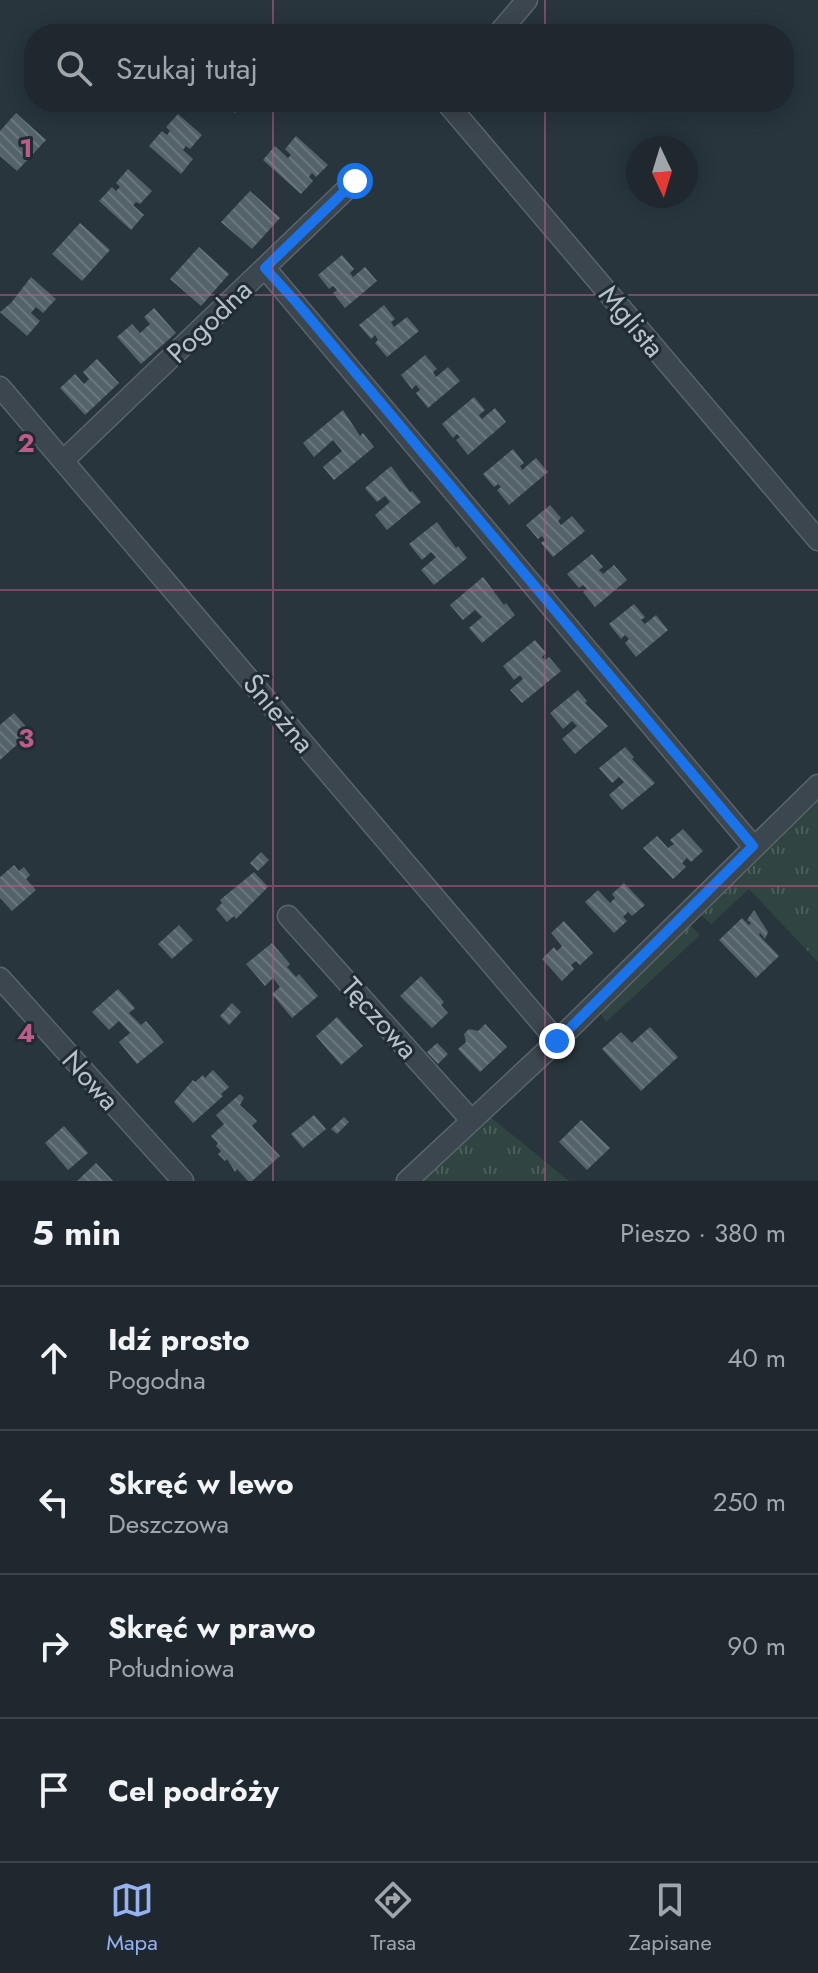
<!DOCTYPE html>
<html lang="pl">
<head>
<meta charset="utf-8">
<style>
	:root { --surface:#1e282e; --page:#263036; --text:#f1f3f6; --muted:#a1a6aa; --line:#3c444a; --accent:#95b2f1 }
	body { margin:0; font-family:Jost,sans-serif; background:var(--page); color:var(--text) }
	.compass { position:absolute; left:626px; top:136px; width:72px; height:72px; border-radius:50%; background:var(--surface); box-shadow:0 4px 20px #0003; rotate:176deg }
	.stop { position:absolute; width:24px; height:24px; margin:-18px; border:6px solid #1a73e8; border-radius:50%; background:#fff }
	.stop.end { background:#1a73e8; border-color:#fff; box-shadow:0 2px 8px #0008 }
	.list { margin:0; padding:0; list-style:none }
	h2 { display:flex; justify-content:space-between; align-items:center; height:104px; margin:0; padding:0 32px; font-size:34px }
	h2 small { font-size:26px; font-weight:400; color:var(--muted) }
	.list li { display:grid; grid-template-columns:52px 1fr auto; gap:24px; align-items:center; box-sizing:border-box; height:144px; padding:0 32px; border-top:2px solid var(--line) }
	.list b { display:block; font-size:30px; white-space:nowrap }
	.list p { margin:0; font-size:26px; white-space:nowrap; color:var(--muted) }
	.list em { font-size:26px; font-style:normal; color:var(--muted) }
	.icon { flex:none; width:44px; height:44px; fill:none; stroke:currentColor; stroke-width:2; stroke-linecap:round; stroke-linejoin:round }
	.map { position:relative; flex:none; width:818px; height:1181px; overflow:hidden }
	.search { position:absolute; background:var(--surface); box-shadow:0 4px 20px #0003; left:24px; right:24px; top:24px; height:88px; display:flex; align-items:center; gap:20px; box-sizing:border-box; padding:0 28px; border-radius:32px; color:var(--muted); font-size:30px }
	.sheet { height:680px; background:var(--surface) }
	nav { display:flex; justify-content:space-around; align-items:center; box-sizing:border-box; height:112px; border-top:2px solid var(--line); background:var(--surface); font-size:22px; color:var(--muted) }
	nav a { display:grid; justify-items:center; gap:4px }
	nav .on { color:var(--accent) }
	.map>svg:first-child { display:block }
</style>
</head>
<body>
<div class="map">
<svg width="818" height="1181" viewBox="0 0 818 1181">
	<defs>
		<pattern id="grass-tufts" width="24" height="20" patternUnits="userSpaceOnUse" patternTransform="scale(2)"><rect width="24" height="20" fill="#304541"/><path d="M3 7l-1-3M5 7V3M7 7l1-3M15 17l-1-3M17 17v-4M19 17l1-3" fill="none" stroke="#4c5e5b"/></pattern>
		<pattern id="building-back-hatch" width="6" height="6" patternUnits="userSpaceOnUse" patternTransform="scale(2)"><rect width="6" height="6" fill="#54626a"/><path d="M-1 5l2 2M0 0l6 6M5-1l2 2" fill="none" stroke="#6a777e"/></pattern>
	</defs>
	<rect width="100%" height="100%" fill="#28353d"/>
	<g fill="url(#grass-tufts)">
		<polygon points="818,795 818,962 749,889 711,924 697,911"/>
		<polygon points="686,921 700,935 606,1022 600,1012"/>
		<polygon points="488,1115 569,1181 416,1181"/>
	</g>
	<g fill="url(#building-back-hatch)">
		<polygon points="222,102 245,102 235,113"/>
		<polygon points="16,113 46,140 17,171 0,156 0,131"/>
		<polygon points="178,114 202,135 190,149 186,146 183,150 193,159 181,174 149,146 162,131 167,135 170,131 166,127"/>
		<polygon points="296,136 328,165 316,177 312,173 309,177 313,181 301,194 263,160 275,146 288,158 291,155 285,149"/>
		<polygon points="128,169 152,191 140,204 136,202 133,205 144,215 131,230 99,201 112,187 116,191 120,187 116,183"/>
		<polygon points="250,191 280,218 252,249 221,222"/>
		<polygon points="80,223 110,250 82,281 52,254"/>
		<polygon points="199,247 229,274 201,306 170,279"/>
		<polygon points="342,255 354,269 350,273 353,277 365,267 377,281 345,308 333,293 337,290 333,286 329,289 318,275"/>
		<polygon points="31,277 56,299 43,313 36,307 31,313 40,321 27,336 0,312 11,303"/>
		<polygon points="384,305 395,319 391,322 394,327 407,317 419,331 387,357 375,343 378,340 375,335 371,339 359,325"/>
		<polygon points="154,308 176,333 141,364 117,337 132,324 140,333 150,324 144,317"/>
		<polygon points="425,355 437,369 433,372 436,377 448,367 460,381 428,408 416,393 420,390 416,385 412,389 401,375"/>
		<polygon points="97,359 119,383 85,415 60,388 75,374 84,384 89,379 83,372"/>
		<polygon points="474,397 485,410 479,415 482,419 495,408 506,422 468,455 456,440 460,437 457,434 453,438 442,424"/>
		<polygon points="343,410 360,436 363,433 374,447 334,480 323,467 342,451 333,440 314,457 303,443"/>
		<polygon points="513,449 524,463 520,466 522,470 536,458 548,472 509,505 497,490 501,487 498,484 494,487 483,474"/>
		<polygon points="391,466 410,492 412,491 421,502 387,530 375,515 390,502 385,496 377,502 365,488"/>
		<polygon points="550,505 561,518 558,521 561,525 572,516 585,531 553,557 541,543 545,540 542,536 538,539 526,525"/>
		<polygon points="437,522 456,548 458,546 467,558 434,585 421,570 436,557 431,552 422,560 409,544"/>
		<polygon points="592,554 603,567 599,570 603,574 614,565 627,580 595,607 583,592 587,589 583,585 579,588 567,574"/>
		<polygon points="483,577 504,605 506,603 515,615 482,643 469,628 482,617 475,610 463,620 450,605"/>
		<polygon points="634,604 645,617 641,620 645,624 656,615 668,630 636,657 625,643 629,639 625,635 621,639 609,624"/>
		<polygon points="535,640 546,653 542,657 545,660 549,657 561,671 522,703 510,690 523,679 520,675 514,680 503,666"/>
		<polygon points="578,690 587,701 585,703 608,726 575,754 562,739 577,726 572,721 563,729 550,713"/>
		<polygon points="14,713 31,732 0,760 0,725"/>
		<polygon points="625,747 634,757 632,759 655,783 622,810 609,795 624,782 619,777 612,783 599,768"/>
		<polygon points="683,829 703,851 691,862 687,858 682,863 686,867 673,879 643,848 657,836 668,848 674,844 670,840"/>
		<polygon points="261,852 269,860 258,871 250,863"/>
		<polygon points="14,865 19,871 24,867 30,875 26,879 36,890 12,911 0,898 0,877"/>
		<polygon points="254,872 268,887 236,919 234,916 227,922 216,909 222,903 220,900"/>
		<polygon points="624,883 645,905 632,916 628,912 623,917 627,921 614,933 585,902 598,890 610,903 615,898 612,894"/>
		<polygon points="754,910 768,932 765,939 760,933 759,935 779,956 756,978 719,940 742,918 749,925 751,923 747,920"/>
		<polygon points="564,921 593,953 580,965 576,961 571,965 574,969 562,981 542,959 554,947 557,951 562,946 551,933"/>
		<polygon points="179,925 193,940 172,959 158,944"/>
		<polygon points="272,943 290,964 287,967 296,977 299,974 318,996 292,1018 272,994 280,987 273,978 265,986 246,964"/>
		<polygon points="421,976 444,1002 441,1005 448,1013 432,1028 400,996"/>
		<polygon points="118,989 135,1008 129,1013 141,1025 146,1021 164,1042 137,1064 119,1042 130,1033 119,1021 109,1030 92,1012"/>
		<polygon points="232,1003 241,1012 229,1025 220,1016"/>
		<polygon points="337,1017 363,1046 341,1065 316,1036"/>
		<polygon points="485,1024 507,1047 480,1072 458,1049 466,1042 464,1034 469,1029 478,1031"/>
		<polygon points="650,1027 678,1057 641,1091 602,1049 621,1032 632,1043"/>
		<polygon points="437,1043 448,1054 438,1064 427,1052"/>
		<polygon points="213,1070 229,1087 221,1094 223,1096 193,1123 174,1102 193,1080 195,1082 203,1075 205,1078"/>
		<polygon points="240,1094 244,1098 240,1105 257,1121 252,1126 280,1156 252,1181 248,1181 237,1169 235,1172 227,1159 225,1161 218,1154 221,1151 216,1146 218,1143 211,1136 224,1124 216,1115"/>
		<polygon points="314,1115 326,1129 303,1148 291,1134"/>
		<polygon points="344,1117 349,1122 337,1134 331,1129"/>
		<polygon points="581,1120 610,1148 587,1170 559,1142"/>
		<polygon points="64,1126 88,1153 68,1170 45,1143"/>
		<polygon points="96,1163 113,1181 77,1181"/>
	</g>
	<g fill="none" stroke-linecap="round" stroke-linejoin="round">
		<g stroke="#5a646b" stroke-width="23">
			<g id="street">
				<polyline points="498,34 527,0"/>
				<polyline points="446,102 818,540"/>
				<polyline points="265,268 753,846"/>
				<polyline points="0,387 557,1041"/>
				<polyline points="64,460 355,181"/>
				<polyline points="288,916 471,1120"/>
				<polyline points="0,978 183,1181"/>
				<polyline points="407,1181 557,1041 818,785"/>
			</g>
		</g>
		<use href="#street" stroke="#3c464e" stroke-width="20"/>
	</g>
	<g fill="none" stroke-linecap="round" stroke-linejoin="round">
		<polyline stroke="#1a73e8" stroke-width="10" points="355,181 265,268 297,303 753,846 557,1041"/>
	</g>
	<path fill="none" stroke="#be5c87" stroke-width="2" stroke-opacity="0.55" d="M273 0V34M545 0V34M273 102V1181M545 102V1181M0 295H818M0 590H818M0 886H818"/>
	<g text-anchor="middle" stroke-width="6" stroke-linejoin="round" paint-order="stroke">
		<g font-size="28" fill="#b8c1c8" stroke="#212b33">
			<text transform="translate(209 321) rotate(-44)" y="10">Pogodna</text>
			<text transform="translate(632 321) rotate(50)" y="10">Mglista</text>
			<text transform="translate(279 713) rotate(50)" y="10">Śnieżna</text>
			<text transform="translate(380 1018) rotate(48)" y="10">Tęczowa</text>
			<text transform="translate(91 1080) rotate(48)" y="10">Nowa</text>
		</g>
	</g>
	<g font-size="26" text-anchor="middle" font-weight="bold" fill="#be5c87" stroke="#212b33" stroke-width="6" stroke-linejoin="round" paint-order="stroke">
		<text x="26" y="157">1</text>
		<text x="26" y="452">2</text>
		<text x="26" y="747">3</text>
		<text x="26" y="1042">4</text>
	</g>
</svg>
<svg class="compass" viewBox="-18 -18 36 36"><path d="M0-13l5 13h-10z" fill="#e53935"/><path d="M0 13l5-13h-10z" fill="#a1a6aa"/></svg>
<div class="stop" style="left:355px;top:181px"></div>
<div class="stop end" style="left:557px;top:1041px"></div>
<div class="search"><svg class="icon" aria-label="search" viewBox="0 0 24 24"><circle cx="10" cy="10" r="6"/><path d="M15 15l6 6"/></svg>Szukaj tutaj</div>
</div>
<section class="sheet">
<h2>5 min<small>Pieszo · 380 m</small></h2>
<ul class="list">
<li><svg class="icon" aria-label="ahead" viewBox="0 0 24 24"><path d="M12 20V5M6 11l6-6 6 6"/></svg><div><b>Idź prosto</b><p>Pogodna</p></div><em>40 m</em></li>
<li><svg class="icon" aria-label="left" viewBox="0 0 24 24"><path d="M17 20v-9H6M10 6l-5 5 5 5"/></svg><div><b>Skręć w lewo</b><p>Deszczowa</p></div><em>250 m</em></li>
<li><svg class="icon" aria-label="right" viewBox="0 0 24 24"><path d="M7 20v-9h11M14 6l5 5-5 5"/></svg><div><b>Skręć w prawo</b><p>Południowa</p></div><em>90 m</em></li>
<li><svg class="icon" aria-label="arrive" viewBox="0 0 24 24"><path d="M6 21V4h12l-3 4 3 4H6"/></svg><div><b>Cel podróży</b></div></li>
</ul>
</section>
<nav>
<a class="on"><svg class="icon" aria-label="map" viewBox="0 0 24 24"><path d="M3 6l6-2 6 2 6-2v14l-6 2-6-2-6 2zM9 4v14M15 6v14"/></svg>Mapa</a>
<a><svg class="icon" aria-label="directions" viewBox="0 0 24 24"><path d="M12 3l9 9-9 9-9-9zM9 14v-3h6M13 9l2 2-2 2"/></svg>Trasa</a>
<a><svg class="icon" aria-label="saved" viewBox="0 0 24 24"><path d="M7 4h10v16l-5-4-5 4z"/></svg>Zapisane</a>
</nav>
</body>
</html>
